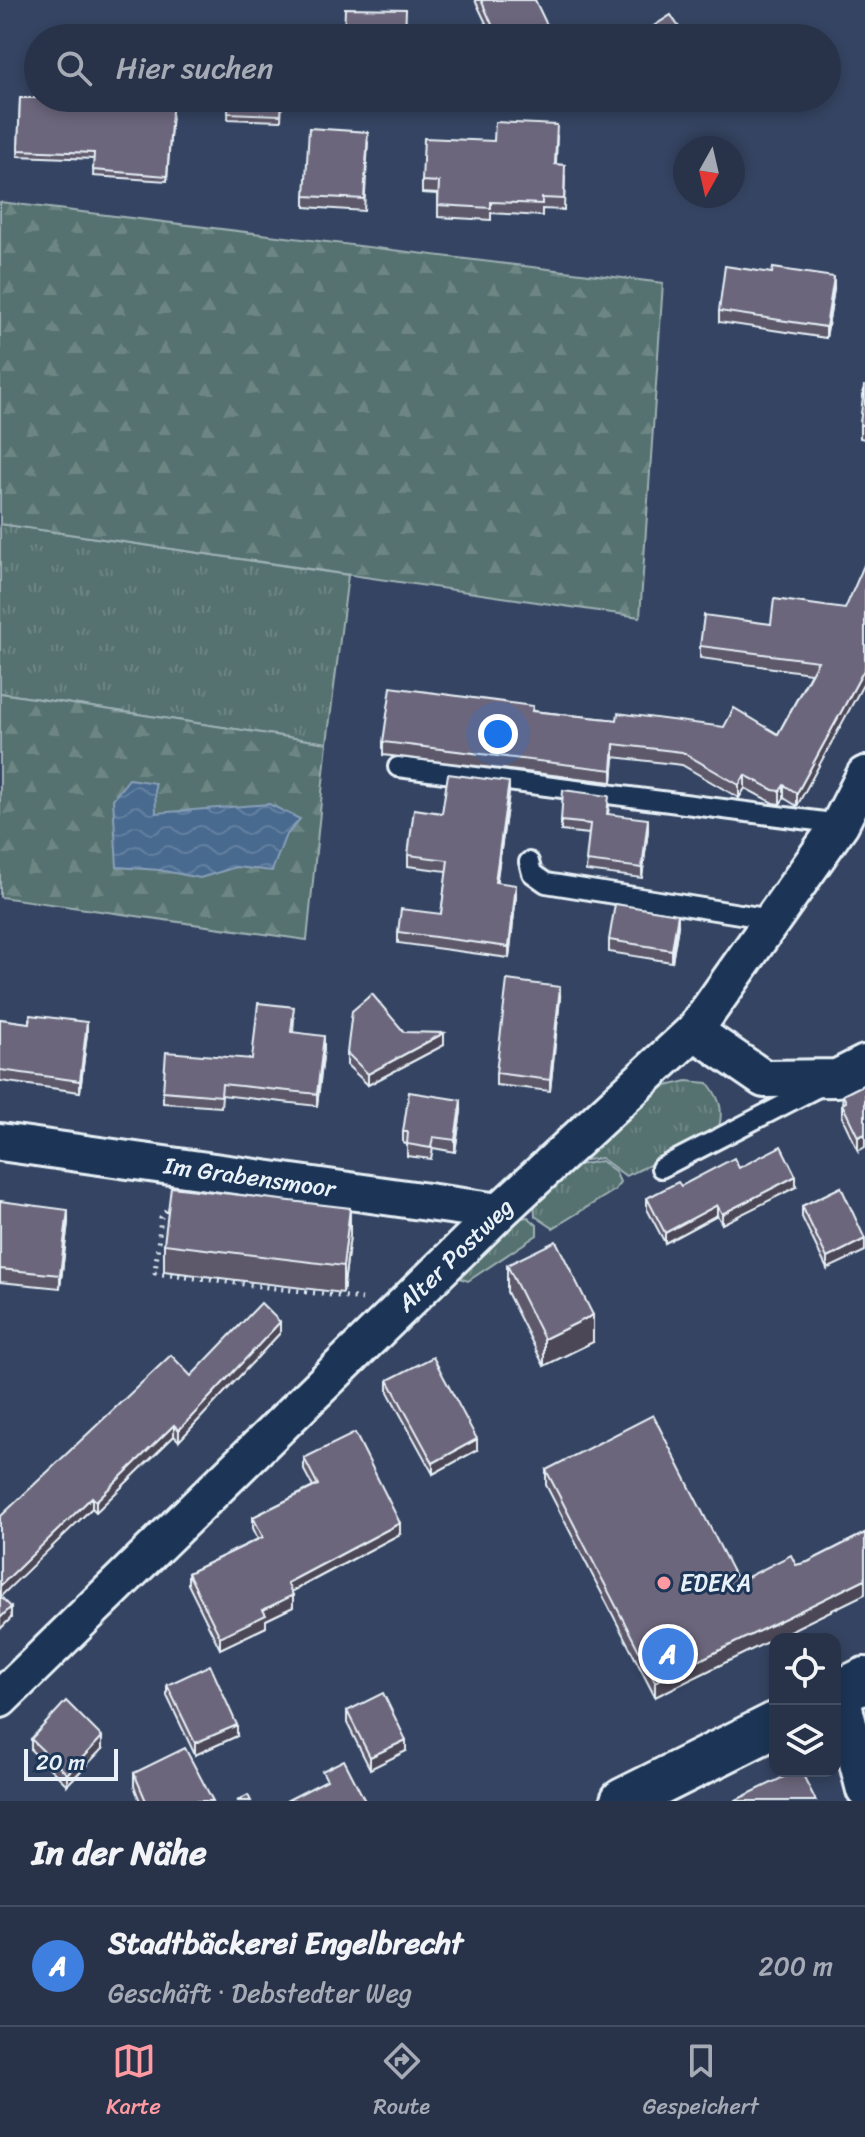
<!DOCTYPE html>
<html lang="de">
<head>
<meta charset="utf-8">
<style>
	:root { --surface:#28334a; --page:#343f54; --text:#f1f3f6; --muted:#a5aab5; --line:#444e62; --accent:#ff9aa2 }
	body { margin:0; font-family:Sriracha,sans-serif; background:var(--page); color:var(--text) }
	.controls { position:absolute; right:24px; bottom:24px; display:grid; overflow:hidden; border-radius:16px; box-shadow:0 4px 12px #0003 }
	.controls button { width:72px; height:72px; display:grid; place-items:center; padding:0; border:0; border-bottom:2px solid var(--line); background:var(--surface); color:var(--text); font:40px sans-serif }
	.compass { position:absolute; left:673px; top:136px; width:72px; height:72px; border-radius:50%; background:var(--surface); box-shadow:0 4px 12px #0003; rotate:188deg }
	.scale { position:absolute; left:24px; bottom:20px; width:94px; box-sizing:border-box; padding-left:8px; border:4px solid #e8f1f8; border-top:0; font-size:22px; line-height:28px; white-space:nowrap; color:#e8f1f8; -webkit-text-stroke:6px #1d3557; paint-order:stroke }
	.you { position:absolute; left:498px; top:734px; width:28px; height:28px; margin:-20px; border:6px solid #fff; border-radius:50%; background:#1a73e8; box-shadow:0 0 0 12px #1a73e833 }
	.badge { display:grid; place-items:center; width:52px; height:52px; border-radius:50%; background:var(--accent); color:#fff; font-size:26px; font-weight:700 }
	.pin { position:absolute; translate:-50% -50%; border:4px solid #fff; box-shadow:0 2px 8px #0006 }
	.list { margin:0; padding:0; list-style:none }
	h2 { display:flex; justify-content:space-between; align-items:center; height:104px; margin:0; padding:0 32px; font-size:34px }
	h2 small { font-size:26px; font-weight:400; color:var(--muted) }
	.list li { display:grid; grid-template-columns:52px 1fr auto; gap:24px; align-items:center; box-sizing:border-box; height:120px; padding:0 32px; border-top:2px solid var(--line) }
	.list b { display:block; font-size:30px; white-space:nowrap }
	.list p { margin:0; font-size:26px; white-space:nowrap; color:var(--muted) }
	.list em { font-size:26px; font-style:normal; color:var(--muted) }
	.icon { flex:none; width:44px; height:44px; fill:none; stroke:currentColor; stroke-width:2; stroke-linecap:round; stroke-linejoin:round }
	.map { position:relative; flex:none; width:865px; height:1801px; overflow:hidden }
	.search { position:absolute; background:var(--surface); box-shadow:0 4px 12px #0003; left:24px; right:24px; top:24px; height:88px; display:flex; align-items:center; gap:20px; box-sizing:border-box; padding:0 28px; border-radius:44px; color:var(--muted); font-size:30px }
	.sheet { height:224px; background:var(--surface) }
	nav { display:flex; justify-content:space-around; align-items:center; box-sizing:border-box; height:112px; border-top:2px solid var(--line); background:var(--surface); font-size:22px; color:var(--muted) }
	nav a { display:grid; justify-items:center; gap:4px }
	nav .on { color:var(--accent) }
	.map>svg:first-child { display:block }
</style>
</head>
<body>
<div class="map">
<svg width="865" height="1801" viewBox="0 0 865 1801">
	<defs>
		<pattern id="grass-tufts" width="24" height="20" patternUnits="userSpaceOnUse" patternTransform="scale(2)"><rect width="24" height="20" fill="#55716f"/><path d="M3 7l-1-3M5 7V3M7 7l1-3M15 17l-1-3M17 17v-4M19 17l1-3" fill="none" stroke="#6d8684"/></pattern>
		<pattern id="forest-firs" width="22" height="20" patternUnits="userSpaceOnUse" patternTransform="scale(2)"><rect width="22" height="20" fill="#55716f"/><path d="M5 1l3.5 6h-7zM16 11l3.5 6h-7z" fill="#6d8684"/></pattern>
		<pattern id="water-waves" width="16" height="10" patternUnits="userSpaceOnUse" patternTransform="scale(2)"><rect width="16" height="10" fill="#496a8f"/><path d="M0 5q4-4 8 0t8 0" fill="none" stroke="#6380a0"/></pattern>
	</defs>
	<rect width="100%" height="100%" fill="#354462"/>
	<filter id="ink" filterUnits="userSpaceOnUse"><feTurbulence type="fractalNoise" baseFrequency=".0125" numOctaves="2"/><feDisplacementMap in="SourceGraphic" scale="16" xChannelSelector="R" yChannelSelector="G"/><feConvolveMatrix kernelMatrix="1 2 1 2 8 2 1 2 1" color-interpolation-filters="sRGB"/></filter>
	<g filter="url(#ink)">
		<g fill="url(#grass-tufts)" stroke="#9eb1b4" stroke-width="2">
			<polygon points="0,524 348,575 327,743 0,693"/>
			<path d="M687 1081 708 1083C722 1101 724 1113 717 1134L626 1176 601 1158 579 1161 654 1089Z"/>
			<polygon points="601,1161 615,1171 620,1182 615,1190 553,1228 535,1216 534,1196 578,1165"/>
			<polygon points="528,1217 537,1225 537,1235 468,1281 462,1279 460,1273 465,1266 520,1218"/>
		</g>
		<g fill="url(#forest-firs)" stroke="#9eb1b4" stroke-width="2">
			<polygon points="0,202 663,283 640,617 0,524"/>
			<polygon points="0,693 327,743 307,940 0,897"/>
		</g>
		<polygon fill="url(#water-waves)" stroke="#89a0b9" stroke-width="2" points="129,779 155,783 156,813 269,804 300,819 285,837 272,871 236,867 200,878 159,870 117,867 113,799"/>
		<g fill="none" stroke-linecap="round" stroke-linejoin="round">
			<g stroke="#e8f1f8" stroke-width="24">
				<g id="service">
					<polyline points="398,767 840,824"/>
					<polyline points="529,862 532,873 546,883 771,919"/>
					<polyline points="661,1168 820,1086"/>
				</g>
			</g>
			<g stroke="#e8f1f8" stroke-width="42">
				<g id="minor">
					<polyline points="694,1031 764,1079 837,1078 865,1064"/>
					<path id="s1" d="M0 1142 499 1212"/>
					<polyline points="840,1693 865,1790"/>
					<path id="s2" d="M0 1699 499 1212 694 1031 840 824 865 775"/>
				</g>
			</g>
			<g stroke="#e8f1f8" stroke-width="50">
				<g id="tertiary">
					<polyline points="835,1695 865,1680"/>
					<polyline points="623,1801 775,1725"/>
				</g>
			</g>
			<polyline stroke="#e8f1f8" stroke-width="5" stroke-dasharray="2 6" stroke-linecap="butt" points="171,1204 161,1217 155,1273 362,1299"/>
			<use href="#service" stroke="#1d3557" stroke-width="18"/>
			<use href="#minor" stroke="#1d3557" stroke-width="36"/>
			<use href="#tertiary" stroke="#1d3557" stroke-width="44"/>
		</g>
		<g fill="#5d586a" stroke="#e8f1f8" stroke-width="2">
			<polygon points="475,0 535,0 547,36 543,38 493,38"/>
			<polygon points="20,98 98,102 173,98 167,181 93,176 94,159 18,156"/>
			<polygon points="229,98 282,98 281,121 228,119"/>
			<polygon points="557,136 556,164 565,176 564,210 542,209 542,216 491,213 491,220 438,217 438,194 422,193 422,181"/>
			<polygon points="368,143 364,211 305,207 305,196"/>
			<polygon points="834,289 826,338 719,322 719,311"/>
			<polygon points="865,386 865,439 860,438 860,425"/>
			<polygon points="845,609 797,806 784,798 780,804 773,803 745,788 739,798 682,765 614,757 612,782 383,755 383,742 533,711 617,720 778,734 811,673 700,658 700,646 771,624"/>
			<polygon points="509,793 496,883 516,896 509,958 398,943 398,932 441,914 447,871 408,866 408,855 442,813"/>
			<polygon points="609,806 608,815 648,830 642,878 586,871 589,834 561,831 561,821"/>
			<polygon points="678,926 672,962 609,952 609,940"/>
			<polygon points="560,998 550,1091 496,1085 496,1073"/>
			<polygon points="0,1019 87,1033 80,1092 0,1081"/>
			<polygon points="294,1019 293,1033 324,1048 317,1106 222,1095 221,1107 163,1103 163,1091 252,1059"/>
			<polygon points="444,1045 368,1085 347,1065 347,1053"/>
			<polygon points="865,1084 858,1151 842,1117 842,1104 843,1095"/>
			<polygon points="461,1111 455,1152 433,1148 431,1159 407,1156 407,1144 403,1143 403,1132"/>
			<polygon points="739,1168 796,1187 722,1224 717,1215 665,1243 647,1209 647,1198"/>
			<polygon points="841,1187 827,1269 802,1217 802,1206"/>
			<polygon points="0,1201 68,1222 60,1288 0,1282"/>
			<polygon points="350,1235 343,1293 164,1271 164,1244"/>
			<polygon points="507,1265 593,1342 544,1366 507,1292"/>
			<polygon points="280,1333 179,1441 174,1436 96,1512 92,1508 0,1596 11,1618 0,1629 0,1517 191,1376"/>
			<polygon points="388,1380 477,1450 433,1474 388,1392"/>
			<polygon points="304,1458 400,1534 291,1592 293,1607 266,1620 266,1627 220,1649 188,1584 188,1573 258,1539 253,1528 253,1517 313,1487 304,1470"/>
			<polygon points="546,1470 738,1582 808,1562 865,1533 865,1594 655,1697 546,1485"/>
			<polygon points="167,1685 237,1736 195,1755 167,1696"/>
			<polygon points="347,1711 406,1751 370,1769 347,1723"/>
			<polygon points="31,1739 102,1749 67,1785 31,1750"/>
			<polygon points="134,1773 213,1801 140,1801 134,1786"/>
		</g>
		<g fill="#4c4756" stroke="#e8f1f8" stroke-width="2">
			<polygon points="547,25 547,36 543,38 518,38"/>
			<polygon points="834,277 834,289 826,338 826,327"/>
			<polygon points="865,668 865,681 797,806 797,793"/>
			<polygon points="614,744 614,757 612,782 612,770"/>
			<polygon points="745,775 745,788 739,798 739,785"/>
			<polygon points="509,782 509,793 495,893 495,882"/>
			<polygon points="784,785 784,798 780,804 780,791"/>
			<polygon points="648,819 648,830 642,878 642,868"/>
			<polygon points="516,885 516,896 509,958 509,947"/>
			<polygon points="678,914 678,926 672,962 672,950"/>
			<polygon points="560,987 560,998 550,1091 550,1080"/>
			<polygon points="87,1022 87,1033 80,1092 80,1081"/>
			<polygon points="444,1033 444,1045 368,1085 368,1074"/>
			<polygon points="324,1036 324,1048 317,1106 317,1094"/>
			<polygon points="461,1100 461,1111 455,1152 455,1140"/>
			<polygon points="865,1134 865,1147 858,1151 858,1137"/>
			<polygon points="796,1176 796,1187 722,1224 722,1214"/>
			<polygon points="717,1205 717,1215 665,1243 665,1233"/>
			<polygon points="350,1208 350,1235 343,1293 343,1266"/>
			<polygon points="68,1210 68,1222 60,1288 60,1275"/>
			<polygon points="865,1239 865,1251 827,1269 827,1258"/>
			<polygon points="593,1315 593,1342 544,1366 544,1339"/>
			<polygon points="280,1322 280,1333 179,1441 179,1430"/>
			<polygon points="174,1425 174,1436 96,1512 96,1501"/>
			<polygon points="477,1439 477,1450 433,1474 433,1463"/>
			<polygon points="92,1497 92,1508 0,1597 0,1586"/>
			<polygon points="400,1523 400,1534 287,1594 287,1583"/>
			<polygon points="865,1579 865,1594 655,1697 655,1682"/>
			<polygon points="293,1595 293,1607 266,1620 266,1627 220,1649 220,1637 263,1610"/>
			<polygon points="11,1607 11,1618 0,1629 0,1618"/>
			<polygon points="237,1725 237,1736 195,1755 195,1743"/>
			<polygon points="102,1737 102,1749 67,1785 67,1774"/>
			<polygon points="406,1740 406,1751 370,1769 370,1757"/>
		</g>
		<g fill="#6c667b" stroke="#e8f1f8" stroke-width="2">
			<polygon points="481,0 535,0 547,25 518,38 498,38"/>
			<polygon points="345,8 406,9 405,38 344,38"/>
			<polygon points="671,15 686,38 635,38"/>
			<polygon points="20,98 86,98 98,102 98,98 173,98 167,176 93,170 94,153 18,150"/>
			<polygon points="229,98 282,98 281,115 228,113"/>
			<polygon points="495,122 557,125 555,164 565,165 564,199 542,198 542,204 491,202 491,208 438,205 439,182 422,181 424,138 494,141"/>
			<polygon points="309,128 368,132 364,199 305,196"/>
			<polygon points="725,266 772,273 773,268 834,277 826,327 719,311"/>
			<polygon points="864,386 865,386 865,425 860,425"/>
			<polygon points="865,563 865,668 797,793 784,785 780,791 773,790 745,775 739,785 682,752 614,744 612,770 383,742 391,687 533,706 532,711 617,720 618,713 724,727 734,708 778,734 818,661 700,646 704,615 771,624 774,599 845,609"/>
			<polygon points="448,774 509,782 495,882 516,885 509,947 398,932 401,909 441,914 448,860 408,855 414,809 442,813"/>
			<polygon points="563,790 609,796 607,814 648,819 642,868 586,861 590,824 561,821"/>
			<polygon points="615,904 678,914 672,950 609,940"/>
			<polygon points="507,980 560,987 550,1080 496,1073"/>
			<polygon points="372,994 404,1032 444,1033 368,1074 347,1053 352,1011"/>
			<polygon points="258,1003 294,1007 291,1032 324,1036 317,1094 222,1084 221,1096 163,1091 166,1052 252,1059"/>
			<polygon points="30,1015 87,1022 80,1081 0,1070 0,1019 29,1023"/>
			<polygon points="865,1084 865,1134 858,1137 842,1104 846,1102 843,1095"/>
			<polygon points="409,1092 461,1100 455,1140 433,1137 431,1148 407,1144 408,1132 403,1132"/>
			<polygon points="781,1146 796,1176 722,1214 717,1205 665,1233 647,1198 678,1182 681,1186 734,1158 739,1168"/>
			<polygon points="171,1187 350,1208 343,1266 164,1244"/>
			<polygon points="841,1187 865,1239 827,1258 802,1206"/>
			<polygon points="0,1201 68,1210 60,1275 0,1269"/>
			<polygon points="556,1241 593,1315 544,1339 507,1265"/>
			<polygon points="261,1303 280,1322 179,1430 174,1425 96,1501 92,1497 0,1586 0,1517 171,1355 191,1376"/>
			<polygon points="433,1357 477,1439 433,1463 388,1380"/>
			<polygon points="653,1415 738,1582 791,1555 796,1565 808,1562 865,1533 865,1579 655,1682 546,1470"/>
			<polygon points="355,1433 400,1523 287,1583 293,1595 263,1610 266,1615 220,1637 188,1573 263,1537 253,1517 318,1485 304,1458"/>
			<polygon points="0,1596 11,1607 0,1618"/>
			<polygon points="210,1665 237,1725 195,1743 167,1685"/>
			<polygon points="383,1693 406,1740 370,1757 347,1711"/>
			<polygon points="66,1701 102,1737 67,1774 31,1739"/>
			<polygon points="185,1748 213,1801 146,1801 134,1773"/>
			<polygon points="344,1760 365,1801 286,1801 327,1780 322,1771"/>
			<polygon points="796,1771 801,1771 816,1801 734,1801"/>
			<polygon points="248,1795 251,1801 237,1801"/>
		</g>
	</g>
	<circle fill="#ff9aa2" stroke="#1d3557" stroke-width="3" cx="664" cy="1583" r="8"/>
	<g text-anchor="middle" stroke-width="6" stroke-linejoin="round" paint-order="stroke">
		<g font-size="24" fill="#e8f1f8" stroke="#1d3557">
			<text dy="8" stroke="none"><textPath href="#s1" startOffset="252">Im Grabensmoor</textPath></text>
			<text dy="8" stroke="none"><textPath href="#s2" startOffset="636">Alter Postweg</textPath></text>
		</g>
		<g font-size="24" fill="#e8f1f8" stroke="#1d3557" text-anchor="start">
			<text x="680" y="1591">EDEKA</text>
		</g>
	</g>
</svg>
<div class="controls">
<button><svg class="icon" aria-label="locate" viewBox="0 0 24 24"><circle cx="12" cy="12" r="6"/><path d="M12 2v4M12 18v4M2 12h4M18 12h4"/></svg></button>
<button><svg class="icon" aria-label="layers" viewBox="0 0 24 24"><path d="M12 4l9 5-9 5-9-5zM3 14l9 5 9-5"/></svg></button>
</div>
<svg class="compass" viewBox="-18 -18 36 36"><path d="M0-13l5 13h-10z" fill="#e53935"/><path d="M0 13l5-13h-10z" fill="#a5aab5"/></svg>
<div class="scale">20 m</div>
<div class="you"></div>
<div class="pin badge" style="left:668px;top:1654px;background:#3f7fe0">A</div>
<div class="search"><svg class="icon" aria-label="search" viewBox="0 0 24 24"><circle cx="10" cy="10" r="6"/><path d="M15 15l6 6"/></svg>Hier suchen</div>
</div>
<section class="sheet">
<h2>In der Nähe<small></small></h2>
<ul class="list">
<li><span class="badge" style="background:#3f7fe0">A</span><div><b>Stadtbäckerei Engelbrecht</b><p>Geschäft · Debstedter Weg</p></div><em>200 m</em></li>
</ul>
</section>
<nav>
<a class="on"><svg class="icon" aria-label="map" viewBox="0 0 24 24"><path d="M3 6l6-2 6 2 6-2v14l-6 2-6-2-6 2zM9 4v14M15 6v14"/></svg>Karte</a>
<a><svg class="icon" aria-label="directions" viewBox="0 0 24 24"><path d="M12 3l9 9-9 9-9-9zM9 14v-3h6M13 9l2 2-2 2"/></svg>Route</a>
<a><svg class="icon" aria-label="saved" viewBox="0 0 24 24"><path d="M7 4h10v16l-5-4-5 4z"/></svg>Gespeichert</a>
</nav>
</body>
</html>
